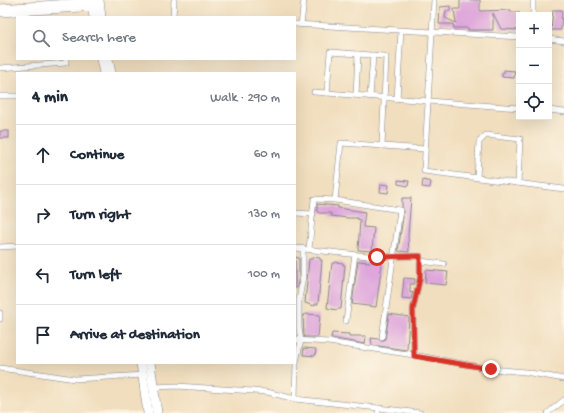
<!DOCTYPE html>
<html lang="en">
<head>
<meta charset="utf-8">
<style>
	:root { --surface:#fff; --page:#f2f2f3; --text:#1f2937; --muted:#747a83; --line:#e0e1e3 }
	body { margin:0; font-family:"Gochi Hand",sans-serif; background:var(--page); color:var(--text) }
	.controls { position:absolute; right:12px; top:12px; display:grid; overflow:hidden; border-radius:0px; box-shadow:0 4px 16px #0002 }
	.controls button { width:36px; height:36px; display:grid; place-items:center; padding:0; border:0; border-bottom:1px solid var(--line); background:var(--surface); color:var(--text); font:20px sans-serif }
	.stop { position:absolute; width:12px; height:12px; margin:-9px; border:3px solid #d93025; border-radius:50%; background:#fff }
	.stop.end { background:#d93025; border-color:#fff; box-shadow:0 1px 4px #0008 }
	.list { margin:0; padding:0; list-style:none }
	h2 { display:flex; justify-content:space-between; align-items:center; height:52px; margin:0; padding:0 16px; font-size:17px }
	h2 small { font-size:13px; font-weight:400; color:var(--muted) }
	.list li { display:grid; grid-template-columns:26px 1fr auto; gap:12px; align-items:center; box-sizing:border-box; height:60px; padding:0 16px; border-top:1px solid var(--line) }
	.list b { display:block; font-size:15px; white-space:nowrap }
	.list em { font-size:13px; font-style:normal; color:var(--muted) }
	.icon { flex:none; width:22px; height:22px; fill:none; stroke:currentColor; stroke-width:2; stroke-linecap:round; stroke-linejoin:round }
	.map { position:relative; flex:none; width:564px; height:413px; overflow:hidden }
	.search { position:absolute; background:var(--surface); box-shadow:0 4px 16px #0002; left:16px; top:16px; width:280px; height:44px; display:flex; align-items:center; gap:10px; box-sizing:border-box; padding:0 14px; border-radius:0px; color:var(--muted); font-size:15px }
	.panel { position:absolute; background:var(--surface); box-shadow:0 4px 16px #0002; left:16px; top:72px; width:280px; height:292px; border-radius:0px }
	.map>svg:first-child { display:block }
</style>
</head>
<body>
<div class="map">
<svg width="564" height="413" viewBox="0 0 564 413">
	<rect width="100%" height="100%" fill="#fcf5e5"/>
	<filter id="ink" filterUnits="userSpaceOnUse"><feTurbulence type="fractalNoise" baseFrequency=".025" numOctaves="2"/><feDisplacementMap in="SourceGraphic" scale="8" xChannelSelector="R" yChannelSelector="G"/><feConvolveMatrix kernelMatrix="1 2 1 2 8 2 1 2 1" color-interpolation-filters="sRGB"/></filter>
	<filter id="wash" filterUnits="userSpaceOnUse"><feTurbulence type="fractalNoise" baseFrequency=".012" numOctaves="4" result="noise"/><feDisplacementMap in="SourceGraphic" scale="16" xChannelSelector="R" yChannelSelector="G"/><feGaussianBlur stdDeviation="0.9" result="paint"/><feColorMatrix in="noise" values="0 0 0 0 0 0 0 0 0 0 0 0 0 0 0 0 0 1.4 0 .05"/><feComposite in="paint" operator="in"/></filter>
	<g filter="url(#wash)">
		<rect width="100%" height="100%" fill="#f1debe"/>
		<g id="blocks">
			<g fill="#dea6db">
				<polygon points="460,0 480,0 480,11 511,10 511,12 519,12 519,30 501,29 493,13 493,30 468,30 468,28 454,28 453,24 439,24 440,7 450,6 450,11 446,11 445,18 456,23 454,9 460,9"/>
				<polygon points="553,10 562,10 561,30 551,30"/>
				<polygon points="504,70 515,71 514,78 502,77 502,73 504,73"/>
				<rect x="0" y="131" width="9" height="7"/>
				<polygon points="398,180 409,181 408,186 398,184"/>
				<polygon points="423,180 431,182 430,188 422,187"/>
				<polygon points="381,184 389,185 388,193 380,192"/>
				<polygon points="402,198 411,198 408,235 409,252 398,251 404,211 402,206"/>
				<polygon points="317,204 338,206 338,208 365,212 363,227 374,228 372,251 358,250 360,220 357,219 357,218 348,218 331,216 331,213 319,213 317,211"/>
				<polygon points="295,257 299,258 299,276 297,288 295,288"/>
				<polygon points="313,257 320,258 320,260 322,260 318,304 315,304 314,306 305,303 309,259 312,259"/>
				<polygon points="358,261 382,263 376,307 352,304"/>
				<polygon points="335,262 343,263 343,265 345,265 341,309 337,309 337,310 327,308 332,263 335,263"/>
				<polygon points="426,270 448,272 446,285 425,283"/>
				<polygon points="404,278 415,279 414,284 410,284 410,293 413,292 411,299 402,298"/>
				<polygon points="305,314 320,315 318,337 304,337 303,316 304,316"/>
				<polygon points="389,314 409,317 407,350 372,345 371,338 378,339 382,341 385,339"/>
				<polygon points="332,333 349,334 349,336 366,336 365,344 331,338"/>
				<polygon points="304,348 316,349 315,356 303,355"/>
			</g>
		</g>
	</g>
	<g filter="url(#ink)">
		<use href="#blocks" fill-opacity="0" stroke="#86868e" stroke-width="1"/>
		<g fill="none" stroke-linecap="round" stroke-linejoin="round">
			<g stroke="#86868e" stroke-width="6">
				<g id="street">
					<polyline points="434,0 424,171 564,189"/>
					<polyline points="533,15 533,0"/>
					<polyline points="173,17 174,0"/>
					<polyline points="295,24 519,37"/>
					<polyline points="301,25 304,0"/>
					<polyline points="549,39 564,41"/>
					<polyline points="0,68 66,63 66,59"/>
					<polyline points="314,92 519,108"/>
					<polyline points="327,93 330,52 384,56 386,57 382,146"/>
					<polyline points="356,95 358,54"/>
					<polyline points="0,96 17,96"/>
					<polyline points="370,97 373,55"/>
					<polyline points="397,99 401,31"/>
					<polyline points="549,110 564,112"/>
					<polyline points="477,177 479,142 486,135 520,139 518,183"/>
					<polyline points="295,213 313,214"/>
					<polyline points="0,247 17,246"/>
					<polyline points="295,248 377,257 420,256 420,278 413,309 414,355 491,369 525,372 564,379"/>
					<polyline points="309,249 314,199 335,200"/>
					<polyline points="420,261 444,264"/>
					<polyline points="0,313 0,319"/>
					<polyline points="346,321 355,254"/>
					<polyline points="382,337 400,210 335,200 341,143 425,149"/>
					<polyline points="295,340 328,342 414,355"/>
					<polyline points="0,368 75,379 144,375"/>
					<polyline points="152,387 177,386 267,392 295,399 296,362 301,341 299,328 299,300 303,276 303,248"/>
					<polyline points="295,399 378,408 378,413"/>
					<polyline points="378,408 420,413"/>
					<polyline points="548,413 564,400"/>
				</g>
			</g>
			<g stroke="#86868e" stroke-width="8">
				<g id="secondary">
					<polyline points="0,8 96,1"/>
					<polyline points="0,13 97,7"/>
				</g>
			</g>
			<g stroke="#86868e" stroke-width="10">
				<g id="highway">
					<polyline points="91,0 94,17"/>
					<polyline points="99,0 101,17"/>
					<polyline points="101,59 104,73"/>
					<polyline points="108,59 111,73"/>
					<polyline points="141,363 148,413"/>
					<polyline points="150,363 157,413"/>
				</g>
			</g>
			<use href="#street" stroke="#fff" stroke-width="5"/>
			<use href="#secondary" stroke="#fff" stroke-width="7"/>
			<use href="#highway" stroke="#fff" stroke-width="9"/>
		</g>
	</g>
	<g fill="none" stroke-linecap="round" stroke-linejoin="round" filter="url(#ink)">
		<polyline stroke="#d93025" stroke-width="5" points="377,257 420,256 420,278 413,309 414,356 491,369"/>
	</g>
</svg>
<div class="controls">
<button>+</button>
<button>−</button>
<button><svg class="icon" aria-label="locate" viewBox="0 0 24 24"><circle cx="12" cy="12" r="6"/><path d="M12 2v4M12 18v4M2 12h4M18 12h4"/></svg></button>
</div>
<div class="stop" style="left:377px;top:257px"></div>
<div class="stop end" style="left:491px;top:369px"></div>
<div class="search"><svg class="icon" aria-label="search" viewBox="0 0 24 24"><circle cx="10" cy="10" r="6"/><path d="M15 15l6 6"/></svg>Search here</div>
<section class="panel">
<h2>4 min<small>Walk · 290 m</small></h2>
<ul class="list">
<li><svg class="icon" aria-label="ahead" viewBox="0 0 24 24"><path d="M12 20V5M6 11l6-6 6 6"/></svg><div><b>Continue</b></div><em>60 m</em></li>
<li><svg class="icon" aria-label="right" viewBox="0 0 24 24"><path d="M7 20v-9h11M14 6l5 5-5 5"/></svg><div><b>Turn right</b></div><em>130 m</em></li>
<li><svg class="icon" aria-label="left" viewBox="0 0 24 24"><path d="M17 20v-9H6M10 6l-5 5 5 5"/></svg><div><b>Turn left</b></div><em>100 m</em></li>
<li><svg class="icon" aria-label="arrive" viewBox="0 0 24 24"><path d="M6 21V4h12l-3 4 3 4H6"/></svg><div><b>Arrive at destination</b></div></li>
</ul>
</section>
</div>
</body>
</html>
